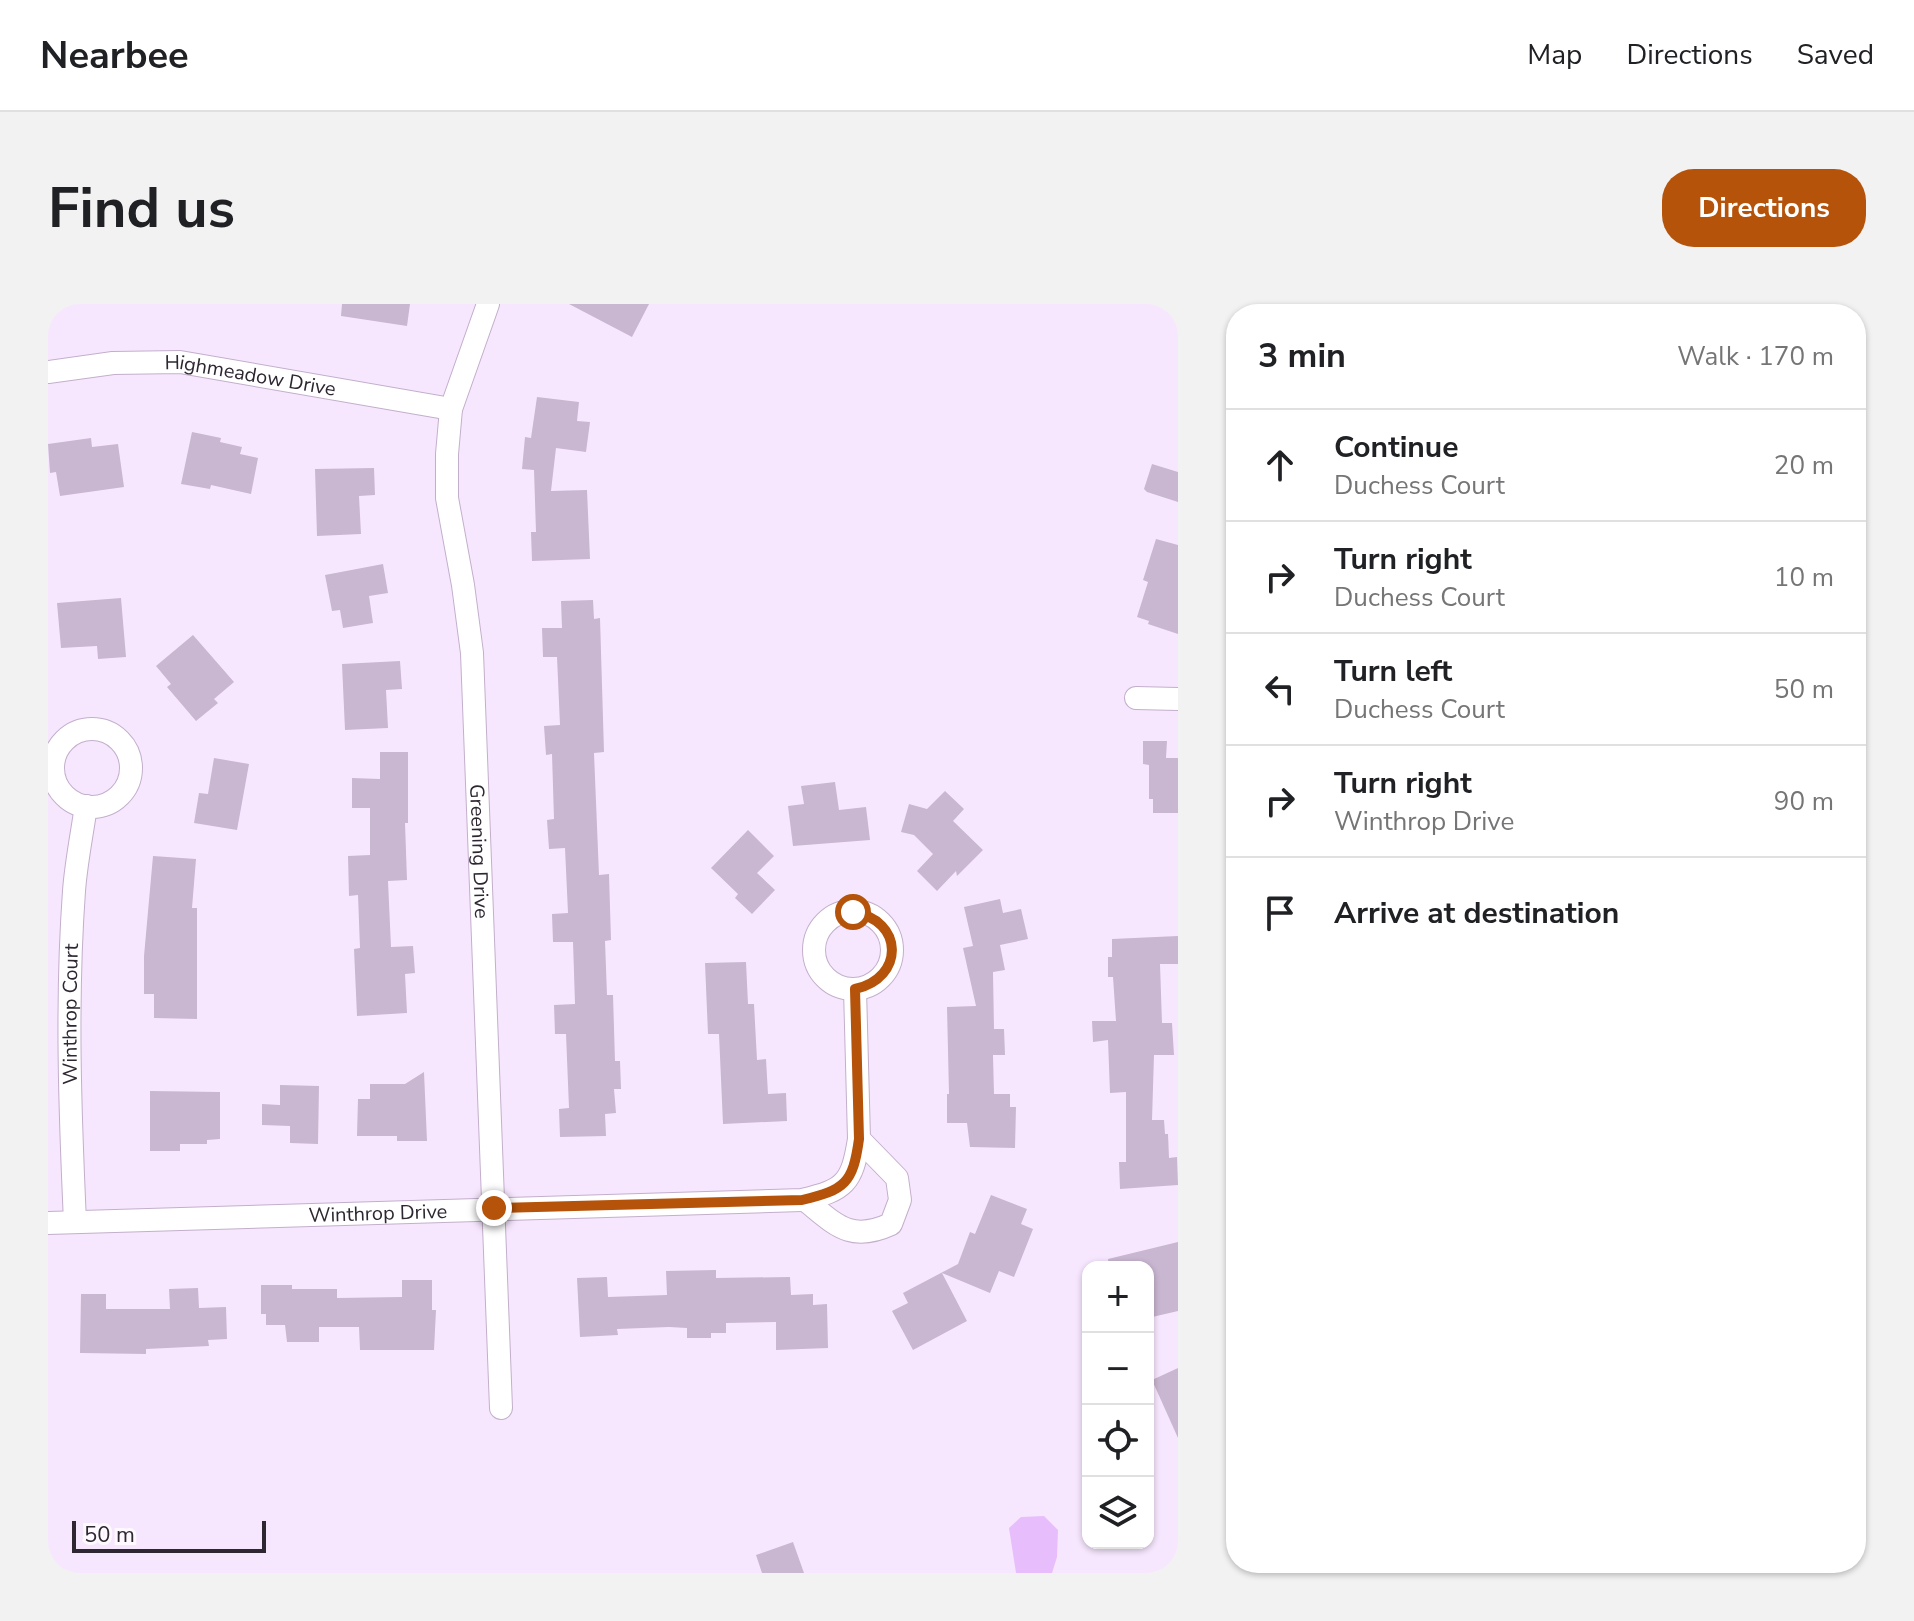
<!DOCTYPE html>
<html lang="en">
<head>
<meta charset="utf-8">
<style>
	:root { --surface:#fff; --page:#f2f2f2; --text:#202124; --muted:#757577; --line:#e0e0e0; --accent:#b45309 }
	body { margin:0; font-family:"Nunito Sans",sans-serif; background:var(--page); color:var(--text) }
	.controls { position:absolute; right:24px; bottom:24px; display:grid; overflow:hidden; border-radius:16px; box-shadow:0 2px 6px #0004 }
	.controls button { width:72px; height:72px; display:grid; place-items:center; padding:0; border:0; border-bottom:2px solid var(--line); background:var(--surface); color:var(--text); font:40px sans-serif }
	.scale { position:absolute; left:24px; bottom:20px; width:194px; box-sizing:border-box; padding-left:8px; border:4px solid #2e2732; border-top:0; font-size:22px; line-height:28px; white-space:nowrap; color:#2e2732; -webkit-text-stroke:6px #fdf9ff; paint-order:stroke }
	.stop { position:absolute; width:24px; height:24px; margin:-18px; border:6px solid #b45309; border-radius:50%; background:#fff }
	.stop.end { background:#b45309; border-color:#fff; box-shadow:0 2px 8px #0008 }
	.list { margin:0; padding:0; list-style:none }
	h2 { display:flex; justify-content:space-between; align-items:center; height:104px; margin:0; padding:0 32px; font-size:34px }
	h2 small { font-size:26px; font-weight:400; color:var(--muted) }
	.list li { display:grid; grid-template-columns:52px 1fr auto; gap:24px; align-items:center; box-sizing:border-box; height:112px; padding:0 32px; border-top:2px solid var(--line) }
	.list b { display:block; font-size:30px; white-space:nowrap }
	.list p { margin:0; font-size:26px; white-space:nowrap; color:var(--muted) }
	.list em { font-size:26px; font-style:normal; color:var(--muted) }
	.icon { flex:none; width:44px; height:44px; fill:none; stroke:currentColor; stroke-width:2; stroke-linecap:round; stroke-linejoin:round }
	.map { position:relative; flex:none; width:1130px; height:1269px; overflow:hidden; border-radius:32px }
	header { display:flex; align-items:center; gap:48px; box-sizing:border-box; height:112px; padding:0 40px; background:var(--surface); border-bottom:2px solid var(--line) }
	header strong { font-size:38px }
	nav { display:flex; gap:44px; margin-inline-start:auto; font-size:28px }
	.intro { display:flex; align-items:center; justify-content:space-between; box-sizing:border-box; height:192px; padding:0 48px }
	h1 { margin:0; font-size:56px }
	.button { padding:20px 36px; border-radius:32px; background:var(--accent); color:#fff; font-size:28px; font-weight:700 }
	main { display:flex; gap:48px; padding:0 48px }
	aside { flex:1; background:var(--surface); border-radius:32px; box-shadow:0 2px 6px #0004 }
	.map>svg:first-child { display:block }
</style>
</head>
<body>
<header>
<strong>Nearbee</strong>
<nav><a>Map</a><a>Directions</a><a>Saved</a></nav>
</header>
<div class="intro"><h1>Find us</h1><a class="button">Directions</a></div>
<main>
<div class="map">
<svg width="1130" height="1269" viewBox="0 0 1130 1269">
	<rect width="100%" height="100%" fill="#f7e7fe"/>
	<polygon fill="#e8bdfb" points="996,1212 1010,1226 1009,1253 1004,1269 968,1269 961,1224 973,1213"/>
	<g fill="#c9b6d1">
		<polygon points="294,0 362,0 359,22 293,12"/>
		<polygon points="521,0 601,0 584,33"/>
		<polygon points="489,93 531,98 529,117 542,118 538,148 508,144 503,187 539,186 542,255 484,257 483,228 488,228 486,166 474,165 477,133 483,134"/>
		<polygon points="144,128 173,134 172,138 194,143 192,150 210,154 203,190 163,181 162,185 133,180"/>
		<polygon points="43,134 44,143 70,140 76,183 12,192 8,168 2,169 0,140"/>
		<polygon points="1104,160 1130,168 1130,198 1099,188 1096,185"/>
		<polygon points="326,164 327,191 311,192 313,230 269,232 267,165"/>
		<polygon points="1108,235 1130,241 1130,330 1100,320 1101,317 1089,313 1100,278 1095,276"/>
		<polygon points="335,260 340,289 321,292 325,319 295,324 292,306 284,307 277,271"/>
		<polygon points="73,294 78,353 50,355 49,342 13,344 9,299"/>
		<polygon points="545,296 546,315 552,314 556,448 546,449 551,571 561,570 563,636 557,637 559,691 565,691 567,757 572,757 573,785 566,785 568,809 557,810 558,832 512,833 511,805 521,804 518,730 507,730 506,701 527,700 525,638 505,638 504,610 520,609 517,544 501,545 499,516 506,515 504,450 498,451 496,422 512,421 509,353 495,353 494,324 514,324 513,297"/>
		<polygon points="145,331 186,378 166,395 170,399 148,417 119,383 123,380 108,362"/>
		<polygon points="352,357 354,385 338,386 340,424 297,426 294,360"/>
		<polygon points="1095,437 1119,437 1118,454 1130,454 1130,509 1105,509 1105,495 1101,495 1101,461 1095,460"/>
		<polygon points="332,448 360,448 360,519 357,519 359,576 340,577 343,643 365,642 367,669 357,670 359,709 309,712 306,645 312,644 310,591 301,592 300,552 322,551 322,504 304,504 304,474 332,475"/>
		<polygon points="166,454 201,460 189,526 146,519 151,489 160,490"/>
		<polygon points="787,478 791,506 818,503 822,536 745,542 740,502 756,500 753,482"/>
		<polygon points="897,487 916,505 905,517 935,546 909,572 908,567 889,587 869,567 885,550 866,531 853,528 861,500 879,505"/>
		<polygon points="700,526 726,552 709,569 727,586 704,610 687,594 690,590 663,564"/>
		<polygon points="105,552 148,555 144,604 149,604 149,715 106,714 106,690 96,690 96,652"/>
		<polygon points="952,595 955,609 973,605 980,635 952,641 957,666 945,668 946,725 956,725 957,751 945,751 946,790 962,790 962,803 968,803 967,844 922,843 919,819 899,819 899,790 901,790 899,703 928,702 915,644 925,642 916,603"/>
		<polygon points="1130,632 1130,660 1112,660 1114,719 1124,719 1126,751 1106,751 1104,816 1116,816 1117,830 1120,830 1121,854 1129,853 1130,881 1072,885 1071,858 1078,858 1078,788 1062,789 1060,736 1045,738 1044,717 1068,717 1065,673 1060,673 1060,653 1064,653 1064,635"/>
		<polygon points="698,658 700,700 706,700 709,756 718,755 720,790 738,789 739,817 675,820 671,730 660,730 657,659"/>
		<polygon points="376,768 379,837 349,837 349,832 309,832 310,795 322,795 322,780 357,780"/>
		<polygon points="232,781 271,782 270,840 242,839 242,822 214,821 214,800 232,801"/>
		<polygon points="102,787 172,788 172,835 159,836 159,840 132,840 132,847 102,847"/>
		<polygon points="943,891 979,905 973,920 985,925 966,973 951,967 942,989 894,969 919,1017 865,1046 844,1007 860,999 855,989 910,960 922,928 927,930"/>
		<polygon points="1130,938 1130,1007 1100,1014 1100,963 1061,963 1060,955"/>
		<polygon points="668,966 668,974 742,973 743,991 765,990 765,1001 779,1000 780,1044 728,1046 728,1018 678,1019 678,1029 663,1029 663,1034 639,1034 639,1024 621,1023 569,1025 570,1031 532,1033 529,974 559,973 560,993 619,991 618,967"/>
		<polygon points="354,976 384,976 384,1006 388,1006 386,1046 312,1046 311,1023 271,1023 271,1038 239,1038 237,1021 218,1021 218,1010 213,1010 213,981 244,981 244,985 289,985 289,994 354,993"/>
		<polygon points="150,984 151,1004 178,1003 179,1035 160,1036 161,1042 98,1045 98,1050 32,1049 33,990 58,990 58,1005 122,1005 121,985"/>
		<polygon points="1130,1064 1130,1134 1104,1076"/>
		<polygon points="745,1238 756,1269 714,1269 708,1251"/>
	</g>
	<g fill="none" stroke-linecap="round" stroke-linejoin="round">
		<g stroke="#c3afcb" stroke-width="24">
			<g id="street">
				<path id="s1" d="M440 0 403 105 399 150V194L415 281 424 349 453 1104"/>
				<path id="s2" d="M0 68 65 59 132 58 403 105"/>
				<polyline points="1088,394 1130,395"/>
				<circle cx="44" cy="464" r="39"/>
				<circle cx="805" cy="646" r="39"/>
				<path d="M757 896C787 920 802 939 843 920L852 896 849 874 811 835"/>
				<path id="s3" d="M27 918C22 808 18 697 26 587 28 559 34 530 38 502"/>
				<path id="s4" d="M0 919 754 896C797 886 804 879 811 835L807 685"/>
			</g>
		</g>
		<use href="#street" stroke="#fff" stroke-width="22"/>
	</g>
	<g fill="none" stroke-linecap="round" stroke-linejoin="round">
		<path stroke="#b45309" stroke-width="10" d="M446 904 754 896C797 886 805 879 811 835L807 685C857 674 856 616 805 608"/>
	</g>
	<g text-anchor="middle" stroke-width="7" stroke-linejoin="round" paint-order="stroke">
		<g font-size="20" fill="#2e2732" stroke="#fdf9ff">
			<text dy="7" stroke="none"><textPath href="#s2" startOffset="204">Highmeadow Drive</textPath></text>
			<text dy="7" stroke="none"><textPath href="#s1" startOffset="556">Greening Drive</textPath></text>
			<text dy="7" stroke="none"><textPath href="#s3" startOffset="208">Winthrop Court</textPath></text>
			<text dy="7" stroke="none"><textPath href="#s4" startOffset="330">Winthrop Drive</textPath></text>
		</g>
	</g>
</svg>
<div class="controls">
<button>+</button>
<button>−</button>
<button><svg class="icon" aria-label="locate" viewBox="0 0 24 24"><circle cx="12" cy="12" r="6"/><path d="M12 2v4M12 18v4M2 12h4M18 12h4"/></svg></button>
<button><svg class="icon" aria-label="layers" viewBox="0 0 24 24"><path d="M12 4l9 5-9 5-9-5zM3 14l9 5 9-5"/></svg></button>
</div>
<div class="scale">50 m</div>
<div class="stop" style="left:805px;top:608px"></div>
<div class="stop end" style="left:446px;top:904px"></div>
</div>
<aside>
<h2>3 min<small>Walk · 170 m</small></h2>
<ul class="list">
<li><svg class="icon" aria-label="ahead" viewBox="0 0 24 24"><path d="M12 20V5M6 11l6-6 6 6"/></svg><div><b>Continue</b><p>Duchess Court</p></div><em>20 m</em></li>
<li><svg class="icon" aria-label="right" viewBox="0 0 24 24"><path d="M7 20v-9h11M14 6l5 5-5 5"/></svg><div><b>Turn right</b><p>Duchess Court</p></div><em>10 m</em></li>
<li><svg class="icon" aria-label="left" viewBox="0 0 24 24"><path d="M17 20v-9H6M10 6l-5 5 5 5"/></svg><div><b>Turn left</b><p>Duchess Court</p></div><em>50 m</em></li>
<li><svg class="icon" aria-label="right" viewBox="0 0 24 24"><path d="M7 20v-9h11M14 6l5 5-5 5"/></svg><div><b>Turn right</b><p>Winthrop Drive</p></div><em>90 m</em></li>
<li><svg class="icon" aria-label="arrive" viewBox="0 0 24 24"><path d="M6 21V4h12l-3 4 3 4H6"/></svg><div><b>Arrive at destination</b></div></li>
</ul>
</aside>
</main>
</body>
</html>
